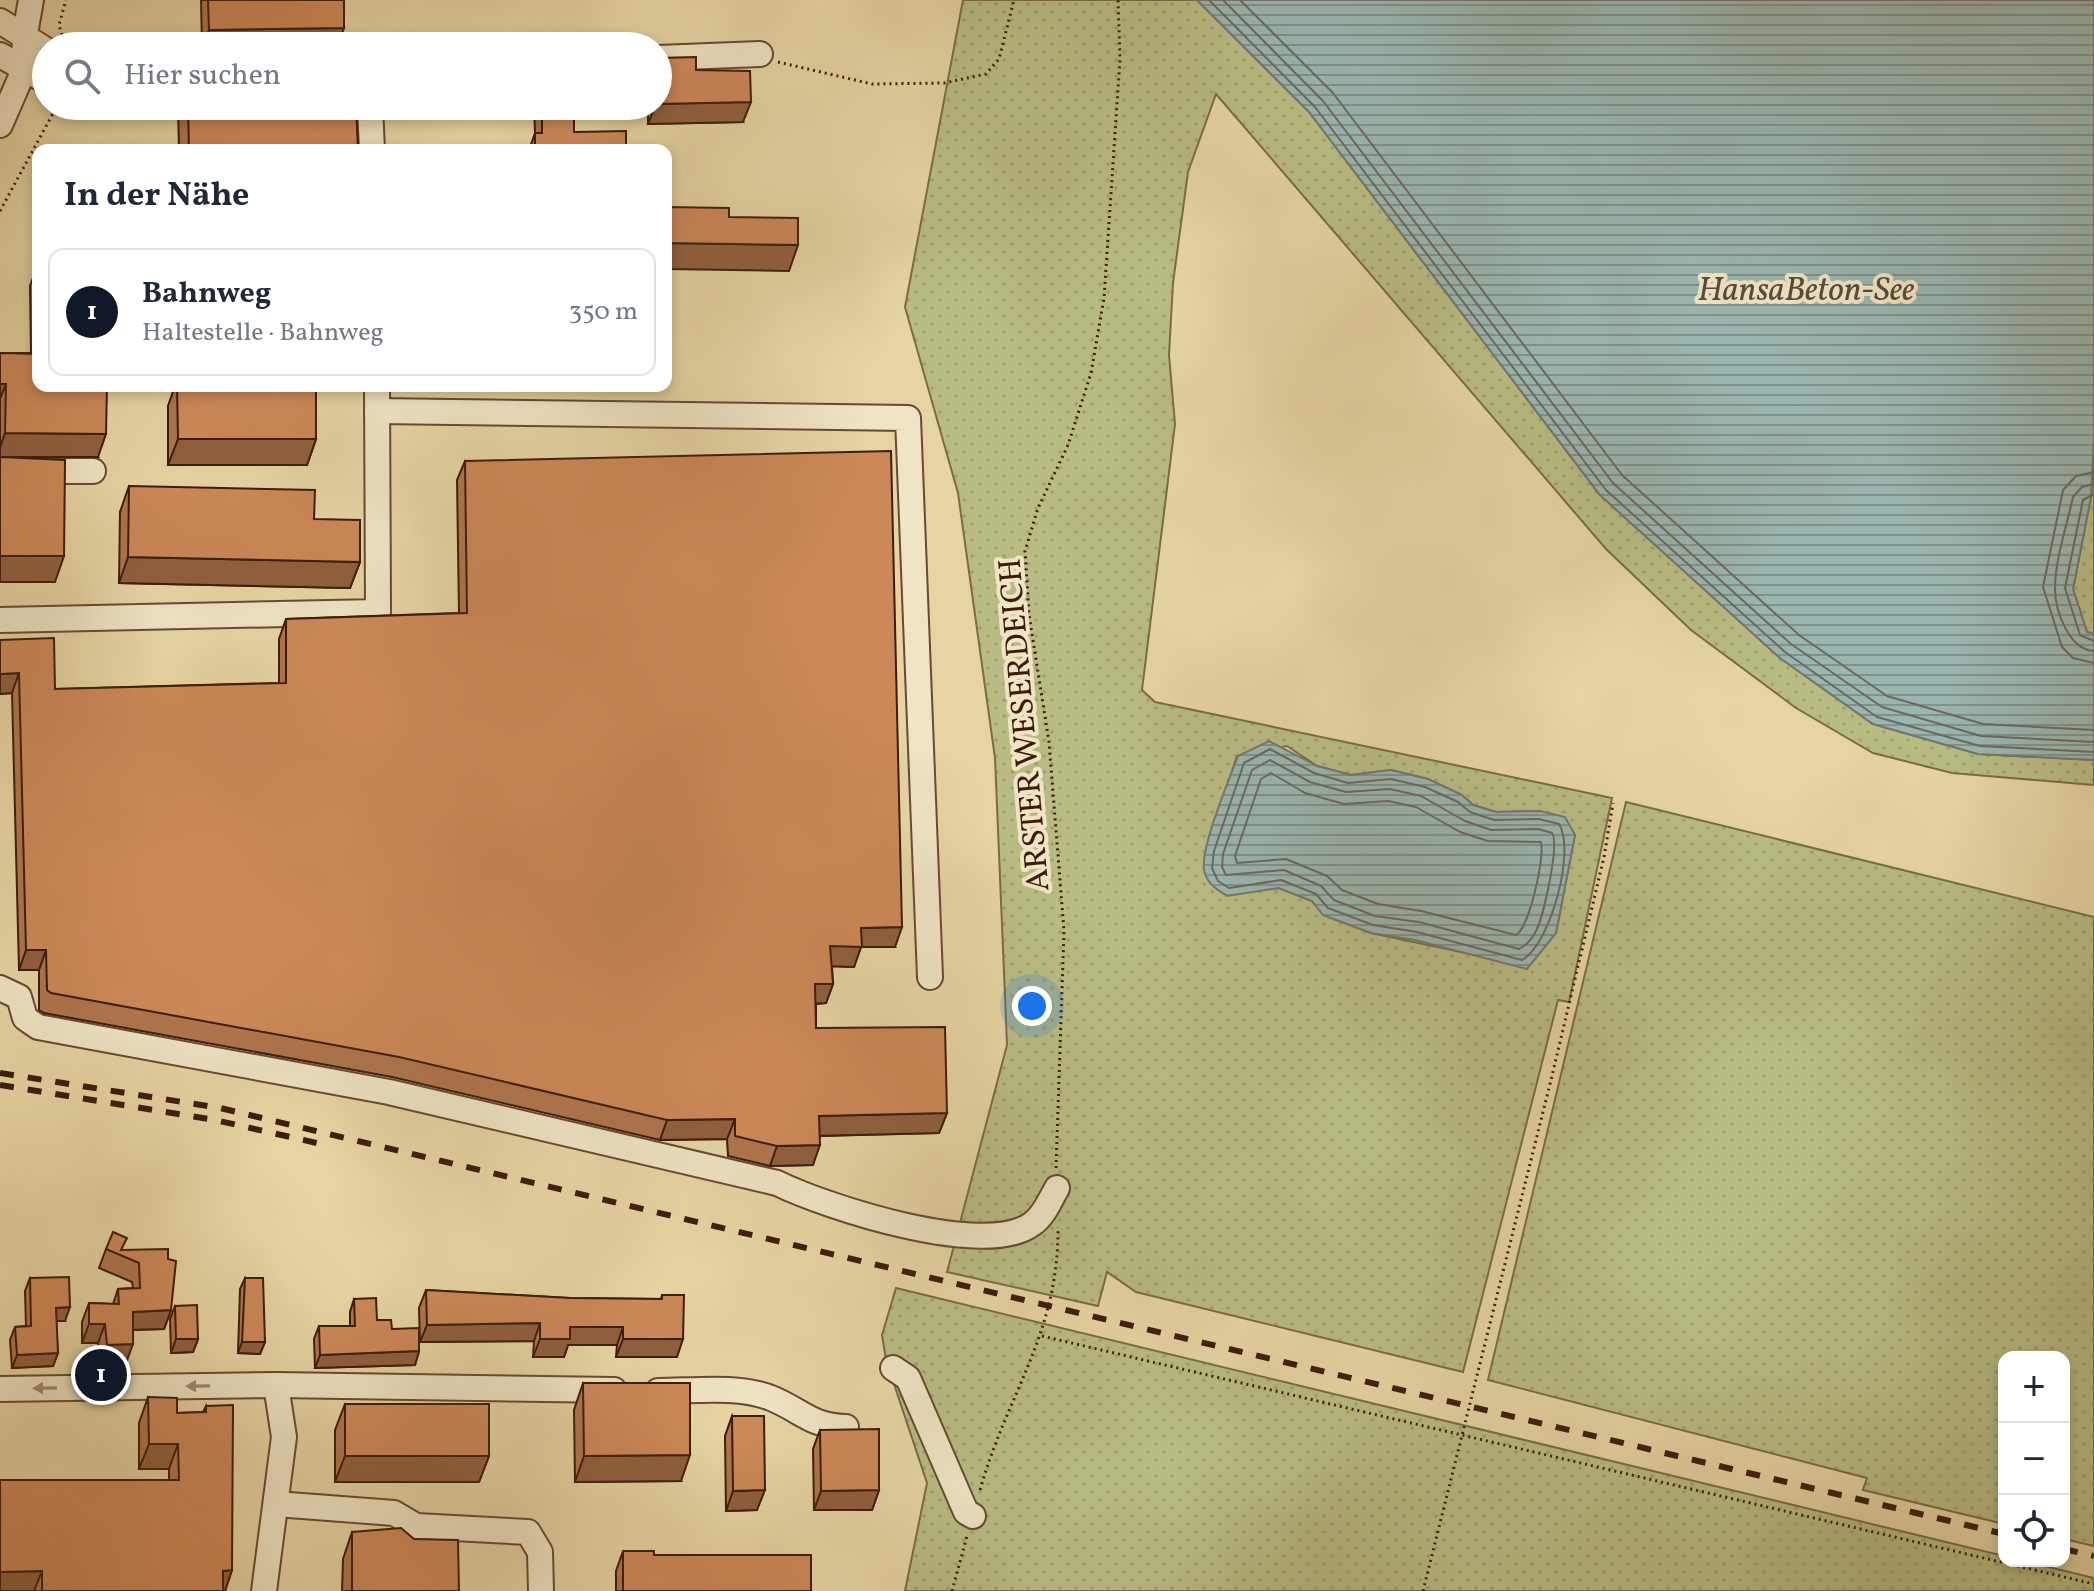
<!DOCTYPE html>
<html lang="de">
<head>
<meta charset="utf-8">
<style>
	:root { --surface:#fff; --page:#f2f2f3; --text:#1f2937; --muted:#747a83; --line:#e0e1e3; --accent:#111827 }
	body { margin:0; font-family:Vollkorn,serif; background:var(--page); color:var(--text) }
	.controls { position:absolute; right:24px; bottom:24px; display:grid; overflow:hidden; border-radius:16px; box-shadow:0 4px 12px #0003 }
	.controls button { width:72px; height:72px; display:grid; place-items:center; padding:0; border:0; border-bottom:2px solid var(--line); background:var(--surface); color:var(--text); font:40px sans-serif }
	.you { position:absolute; left:1032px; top:1006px; width:28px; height:28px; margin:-20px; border:6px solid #fff; border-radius:50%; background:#1a73e8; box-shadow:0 0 0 12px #1a73e833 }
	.badge { display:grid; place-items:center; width:52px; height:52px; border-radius:50%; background:var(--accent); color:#fff; font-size:26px; font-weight:700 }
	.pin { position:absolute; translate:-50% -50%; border:4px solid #fff; box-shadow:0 2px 8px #0006 }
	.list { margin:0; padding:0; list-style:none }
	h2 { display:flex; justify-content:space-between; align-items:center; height:104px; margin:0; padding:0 32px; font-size:34px }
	h2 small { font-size:26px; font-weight:400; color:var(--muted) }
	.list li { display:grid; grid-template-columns:52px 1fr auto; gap:24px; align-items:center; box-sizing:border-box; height:128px; margin:0 16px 16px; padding:0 16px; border:2px solid var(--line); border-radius:16px }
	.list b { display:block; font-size:30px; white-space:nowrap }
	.list p { margin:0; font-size:26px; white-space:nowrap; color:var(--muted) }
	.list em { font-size:26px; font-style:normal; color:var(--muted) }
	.icon { flex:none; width:44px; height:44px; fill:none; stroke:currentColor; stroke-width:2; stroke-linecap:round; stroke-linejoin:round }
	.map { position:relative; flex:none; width:2094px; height:1591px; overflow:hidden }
	.search { position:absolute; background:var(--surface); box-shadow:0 4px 12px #0003; left:32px; top:32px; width:640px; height:88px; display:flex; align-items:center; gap:20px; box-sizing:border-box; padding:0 28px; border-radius:44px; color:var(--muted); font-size:30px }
	.panel { position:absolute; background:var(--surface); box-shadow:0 4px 12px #0003; left:32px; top:144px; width:640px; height:248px; border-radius:16px }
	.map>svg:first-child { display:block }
</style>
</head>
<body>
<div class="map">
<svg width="2094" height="1591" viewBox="0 0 2094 1591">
	<defs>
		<pattern id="grass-dots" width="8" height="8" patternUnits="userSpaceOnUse" patternTransform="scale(2)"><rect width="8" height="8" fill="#b8bc83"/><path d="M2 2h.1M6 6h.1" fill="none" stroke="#9fa170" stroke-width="1.8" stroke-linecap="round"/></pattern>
		<pattern id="water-rules" width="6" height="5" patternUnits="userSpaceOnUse" patternTransform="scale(2)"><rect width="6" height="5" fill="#9ab6b0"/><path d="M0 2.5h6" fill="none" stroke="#7f938e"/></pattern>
	</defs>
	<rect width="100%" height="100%" fill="#e6d5a3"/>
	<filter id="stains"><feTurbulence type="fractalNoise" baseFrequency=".0025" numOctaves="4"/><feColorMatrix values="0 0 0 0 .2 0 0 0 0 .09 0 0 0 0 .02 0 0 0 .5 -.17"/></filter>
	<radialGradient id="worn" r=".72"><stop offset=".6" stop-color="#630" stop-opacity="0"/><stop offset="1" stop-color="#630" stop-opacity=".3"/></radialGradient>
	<g fill="url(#grass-dots)" stroke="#7a6c48" stroke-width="2" fill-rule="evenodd">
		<path d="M963 0H1197L1309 112 1600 495 1780 658 1873 724 1978 754 2094 760V785L1952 773 1873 753 1796 708 1691 630 1606 549 1216 94 1188 172 1173 283 1169 355 1175 424 1142 690 1155 702 1612 798 1569 1002 1558 1000 1463 1372 1136 1292 1107 1272 1098 1306 947 1272 1007 1045 995 758 958 493 905 307ZM1287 746 1317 766 1351 775 1391 770 1428 779 1462 795 1473 805 1496 812 1540 811 1575 835 1556 933 1480 956 1371 933 1323 915 1312 901 1279 888 1258 890 1206 849 1237 756Z"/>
		<polygon points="2094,437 2094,634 2087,632 2073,589 2091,497"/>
		<polygon points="1626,802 2094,917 2094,1546 2064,1539 2064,1357 2004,1357 2004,1524 1863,1490 1867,1478 1488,1380"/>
		<polygon points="896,1288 2004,1556 2004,1561 2024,1561 2094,1578 2094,1591 905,1591 927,1483 886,1360 882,1335"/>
	</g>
	<g fill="url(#water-rules)" stroke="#75786f" stroke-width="2">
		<polygon points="1197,0 2094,0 2094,437 2091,497 2073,589 2087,632 2094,634 2094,760 1978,754 1873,724 1780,658 1600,495 1309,112"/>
		<path d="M1269 741 1317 766 1351 775 1391 770 1428 779 1462 795 1473 805 1496 812 1540 811 1565 817 1575 835 1556 933 1527 969 1415 940 1371 933 1323 915 1312 901 1279 888 1227 896C1216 889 1206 883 1204 869 1201 846 1229 780 1238 756Z"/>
	</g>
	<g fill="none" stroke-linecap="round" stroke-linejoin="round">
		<g stroke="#6c695f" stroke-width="2">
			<polyline points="1209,0 1315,107 1606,490 1785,652 1877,717 1980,746 2094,752"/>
			<polyline points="1223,0 1323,101 1613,483 1791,644 1882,707 1981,736 2094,742"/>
			<polyline points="1240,0 1333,93 1622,475 1799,635 1887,696 1983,724 2094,730"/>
			<polyline points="2094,472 2076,476 2063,490 2043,587 2062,647 2073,658 2094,663"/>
			<path d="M2094 484 2082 487 2073 497C2067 525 2055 560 2055 588 2055 611 2069 650 2094 651"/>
			<polyline points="2094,494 2083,500 2065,588 2080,635 2094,641"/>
			<path d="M1270 749 1314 773 1348 783 1391 779 1425 787 1458 802 1470 812 1494 820 1539 819 1559 824C1576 851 1550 945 1522 960L1417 932 1373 925 1328 908 1316 894 1281 880 1229 888 1218 881 1212 868 1214 851 1244 763Z"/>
			<path d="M1270 760 1310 782 1346 792 1390 789 1421 796 1465 821 1491 830 1538 829 1552 833C1560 844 1543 918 1536 931 1532 939 1527 945 1519 949L1419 922 1375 916 1334 900 1321 886 1284 870 1226 875 1222 867 1223 854 1252 770Z"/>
			<path d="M1271 773 1305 793 1344 804 1388 801 1416 807 1460 832 1488 841 1541 842C1545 858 1529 928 1516 935L1421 911 1378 904 1342 890 1327 876 1286 859 1237 863 1235 856 1261 779Z"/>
		</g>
		<g stroke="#674a33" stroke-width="28">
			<g id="minor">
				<polyline points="0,21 46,50"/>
				<polyline points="0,55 46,81"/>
				<polyline points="658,58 760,54"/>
				<polyline points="370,106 372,150"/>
				<polyline points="0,125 24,70 25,34 31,0"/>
				<polyline points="377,411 908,418 930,977"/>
				<polyline points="0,471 93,471"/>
				<polyline points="0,620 378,612 377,386"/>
				<path d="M0 988 19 997 25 1018 38 1027 389 1092 777 1183C826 1207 985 1259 1032 1224 1044 1216 1050 1200 1057 1188"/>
				<polyline points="893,1368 908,1378 966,1512 973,1516"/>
				<polyline points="0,1389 276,1385 614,1390"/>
				<path d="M658 1391C693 1391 738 1385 771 1398 801 1410 810 1426 846 1427"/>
				<polyline points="276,1504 394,1513 416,1526 528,1532 540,1552 541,1591"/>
				<polyline points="264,1591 284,1437 276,1385"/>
			</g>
		</g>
		<g stroke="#3d1c0e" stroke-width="3" stroke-dasharray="2 4" stroke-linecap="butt">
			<polyline points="62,35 59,25 66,0"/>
			<polyline points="778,62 872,84 944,83 986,74 999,59 1014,0"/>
			<polyline points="0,211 57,106"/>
			<polyline points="1056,1168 1064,931 1049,742 1029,615 1025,551 1038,508 1068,445 1091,373 1104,298 1120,59 1118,0"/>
			<polyline points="1042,1336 2094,1584"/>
			<path d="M980 1490C1007 1394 1059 1333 1058 1227"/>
			<polyline points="952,1591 967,1536"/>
			<polyline points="1423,1591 1551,1080 1604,857 1613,803"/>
		</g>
		<use href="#minor" stroke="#efe4c3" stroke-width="24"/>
		<g stroke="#3d1c0e" stroke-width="6" stroke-dasharray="14 14" stroke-linecap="butt">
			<polyline points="0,1073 220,1108 2004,1534"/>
			<polyline points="0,1085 215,1120 330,1146"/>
			<polyline points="2064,1549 2094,1556"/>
		</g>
	</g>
	<g fill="#af754c" stroke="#3d1c0e" stroke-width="2">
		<polygon points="201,0 344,0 338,46 202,46"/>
		<polygon points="696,70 743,122 648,124 648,106 658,106"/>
		<polygon points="178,106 356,106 358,150 179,150"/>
		<polygon points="534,106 574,106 574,132 625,150 529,150 535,133"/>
		<polygon points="38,264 38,386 98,457 0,457 0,353 31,353 30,286"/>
		<polygon points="175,386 316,386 316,439 307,465 168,465 168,406"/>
		<polygon points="465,461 895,947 861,947 854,967 832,966 833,984 826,1003 816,1004 816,1028 947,1113 939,1133 820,1136 813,1165 770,1166 728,1156 727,1139 660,1140 392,1077 44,1013 39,1010 39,970 19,970 12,693 0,694 0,640 55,689 279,683 279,639 286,619 459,613 457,480"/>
		<polygon points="129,486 314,519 360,562 350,588 119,583 120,512"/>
		<polygon points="106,1249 122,1250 168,1259 171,1310 164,1329 133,1330 126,1363 100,1363 98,1343 82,1343 82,1322 89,1303 113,1304 118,1289 133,1288 132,1282 99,1268"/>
		<polygon points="30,1278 65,1321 56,1321 58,1353 53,1366 12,1368 10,1340 15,1327 26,1326 25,1291"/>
		<polygon points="245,1278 265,1342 260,1354 238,1353 240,1289"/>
		<polygon points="426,1290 570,1298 661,1299 662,1295 677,1357 616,1357 617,1345 568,1345 564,1357 533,1357 534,1341 420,1342 419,1308"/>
		<polygon points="354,1299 377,1320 392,1329 419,1351 415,1365 315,1368 314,1339 319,1326 350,1326 350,1312"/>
		<polygon points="175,1306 198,1339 193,1352 171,1353 170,1319"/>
		<polygon points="583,1383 681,1481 575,1482 574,1410"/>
		<polygon points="148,1397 177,1413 203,1412 206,1406 232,1570 225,1591 0,1591 169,1480 169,1469 139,1469 139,1423"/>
		<polygon points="345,1404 489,1456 479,1482 335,1482 335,1430"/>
		<polygon points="732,1416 757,1510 726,1511 725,1436"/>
		<polygon points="820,1430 879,1490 872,1510 814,1510 813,1449"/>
		<polygon points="352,1532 459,1591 342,1591 343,1559"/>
		<polygon points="623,1551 654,1555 811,1591 616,1591 616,1571"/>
	</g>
	<g fill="#8f5f3e" stroke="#3d1c0e" stroke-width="2">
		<polygon points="344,28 338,46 203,46 209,30"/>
		<polygon points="751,102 743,122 648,124 655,106 658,106 658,104"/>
		<polygon points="551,148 626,148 625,150 551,150"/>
		<polygon points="666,243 798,245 789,271 666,269"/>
		<polygon points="0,384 6,384 0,399"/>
		<polygon points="5,433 106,434 98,457 0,457 0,448"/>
		<polygon points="178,439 316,439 307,465 168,465"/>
		<polygon points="0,556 64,556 55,582 0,582"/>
		<polygon points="128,557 360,562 350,588 119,583"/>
		<polygon points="19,673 12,693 0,694 0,674"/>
		<polygon points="902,927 895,947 861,947 854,967 823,966 830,946 861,928"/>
		<polygon points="26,950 46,950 39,970 19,970"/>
		<polygon points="815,984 833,984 826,1003 808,1004"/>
		<polygon points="947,1113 939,1133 812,1136 819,1116"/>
		<polygon points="735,1119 727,1139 660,1140 667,1120"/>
		<polygon points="820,1145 813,1165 770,1166 777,1146"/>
		<polygon points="70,1307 65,1321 51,1321 56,1308"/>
		<polygon points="171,1310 164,1329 126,1330 133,1312"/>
		<polygon points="540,1323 534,1341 420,1342 427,1325"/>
		<polygon points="89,1324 105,1324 98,1343 82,1343"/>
		<polygon points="570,1327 623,1327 617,1345 568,1345 564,1357 533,1357 540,1339"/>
		<polygon points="176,1339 198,1339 193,1352 171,1353"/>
		<polygon points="623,1339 683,1339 677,1357 616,1357"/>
		<polygon points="242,1342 265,1342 260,1354 238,1353"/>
		<polygon points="133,1344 126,1363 100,1363 107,1345"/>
		<polygon points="419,1351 415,1365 315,1368 320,1355"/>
		<polygon points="58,1353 53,1366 12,1368 17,1355"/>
		<polygon points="149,1444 178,1444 169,1469 139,1469"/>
		<polygon points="690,1455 681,1481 575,1482 584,1456"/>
		<polygon points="345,1456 489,1456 479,1482 335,1482"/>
		<polygon points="765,1490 757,1510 726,1511 733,1491"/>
		<polygon points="879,1490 872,1510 814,1510 821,1491"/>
		<polygon points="232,1570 225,1591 216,1591 223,1571"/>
		<polygon points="42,1571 34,1591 0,1591 0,1572"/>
	</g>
	<g fill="#cc8858" stroke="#3d1c0e" stroke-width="2">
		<polygon points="208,0 344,0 344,28 209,30"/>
		<polygon points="696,57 696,70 750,71 751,102 658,104 658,58"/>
		<polygon points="188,106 356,106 358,150 189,150"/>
		<polygon points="542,106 574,106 574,132 626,131 626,148 551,148 551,150 535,150 535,133 542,133"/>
		<polygon points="666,207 729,208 729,217 798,218 798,245 666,243"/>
		<polygon points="0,353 38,354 38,386 107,386 106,434 5,433 6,384 0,384"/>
		<polygon points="177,386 316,386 316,439 178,439"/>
		<polygon points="891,451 902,927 861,928 862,947 830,946 833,984 815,984 816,1028 945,1027 947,1113 819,1116 820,1145 777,1146 735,1136 735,1119 667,1120 399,1057 51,993 47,990 46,950 26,950 19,673 0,674 0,640 54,638 55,689 286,683 286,619 467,613 465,461"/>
		<polygon points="0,457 65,460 64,556 0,556"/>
		<polygon points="129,486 315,490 314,519 360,520 360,562 128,557"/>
		<polygon points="113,1232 127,1238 121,1250 168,1249 168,1259 176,1261 171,1310 133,1312 133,1344 107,1345 105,1324 89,1324 89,1303 119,1304 118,1289 140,1288 139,1263 106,1249"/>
		<polygon points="69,1277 70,1307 56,1308 58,1353 17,1355 15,1327 31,1326 30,1278"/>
		<polygon points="245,1278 263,1278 265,1342 242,1342"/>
		<polygon points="426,1290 570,1298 662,1299 662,1295 684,1295 683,1339 623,1339 623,1327 570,1327 570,1339 540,1339 540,1323 427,1325"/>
		<polygon points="376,1298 377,1320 391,1320 392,1329 419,1328 419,1351 320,1355 319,1326 355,1326 354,1299"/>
		<polygon points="197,1305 198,1339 176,1339 175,1306"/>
		<polygon points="583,1383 690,1383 690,1455 584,1456"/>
		<polygon points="148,1397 177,1398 177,1413 206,1412 206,1406 233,1405 232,1570 223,1571 223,1591 42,1591 42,1571 0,1572 0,1480 179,1480 178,1444 149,1444"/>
		<rect x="345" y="1404" width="144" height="52"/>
		<polygon points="732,1416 764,1416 765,1490 733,1491"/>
		<polygon points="879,1429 879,1490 821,1491 820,1430"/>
		<polygon points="401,1528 414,1539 458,1540 459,1591 352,1591 352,1532"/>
		<polygon points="623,1551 654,1551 654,1555 811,1555 811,1591 623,1591"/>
	</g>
	<defs><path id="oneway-solid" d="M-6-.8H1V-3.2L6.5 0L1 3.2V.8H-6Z" transform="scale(2)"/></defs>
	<g fill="#9f8a72">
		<use href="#oneway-solid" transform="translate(198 1386) rotate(179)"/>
		<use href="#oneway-solid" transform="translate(45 1388) rotate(179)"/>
	</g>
	<g text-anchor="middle" stroke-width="8" stroke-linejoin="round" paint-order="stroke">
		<g font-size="32" fill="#3d1c0e" stroke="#efe4c3">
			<text transform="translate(1023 725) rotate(-95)" y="11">ARSTER WESERDEICH</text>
		</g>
		<g font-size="34" font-style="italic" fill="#594a3f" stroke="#efe4c3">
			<text x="1806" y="300">HansaBeton-See</text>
		</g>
	</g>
	<rect width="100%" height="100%" filter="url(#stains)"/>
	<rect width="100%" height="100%" fill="url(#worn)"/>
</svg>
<div class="controls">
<button>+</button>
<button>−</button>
<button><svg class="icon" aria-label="locate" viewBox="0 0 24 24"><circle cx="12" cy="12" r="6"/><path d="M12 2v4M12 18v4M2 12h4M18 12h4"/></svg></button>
</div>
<div class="you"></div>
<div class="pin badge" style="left:101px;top:1375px">1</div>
<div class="search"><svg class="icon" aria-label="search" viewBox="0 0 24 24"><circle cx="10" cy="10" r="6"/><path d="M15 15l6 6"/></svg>Hier suchen</div>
<section class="panel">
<h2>In der Nähe<small></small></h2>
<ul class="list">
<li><span class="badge">1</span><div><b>Bahnweg</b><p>Haltestelle · Bahnweg</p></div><em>350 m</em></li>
</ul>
</section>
</div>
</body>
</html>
